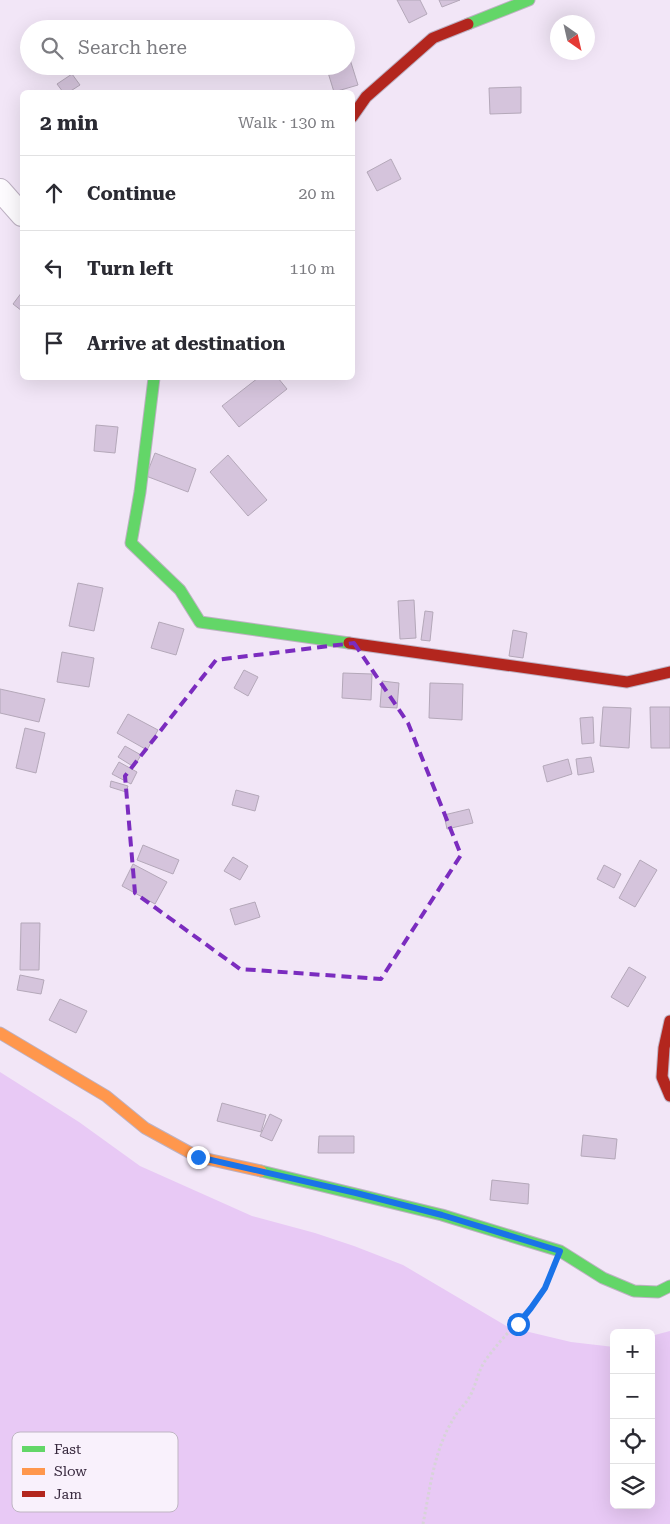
<!DOCTYPE html>
<html lang="en">
<head>
<meta charset="utf-8">
<style>
	:root { --surface:#fff; --page:#f2f2f3; --text:#2b2b33; --muted:#7c7c81; --line:#e1e1e2 }
	body { margin:0; font-family:"Roboto Serif",serif; background:var(--page); color:var(--text) }
	.controls { position:absolute; right:15px; bottom:15px; display:grid; overflow:hidden; border-radius:8px; box-shadow:0 5px 20px #0002 }
	.controls button { width:45px; height:45px; display:grid; place-items:center; padding:0; border:0; border-bottom:1px solid var(--line); background:var(--surface); color:var(--text); font:25px sans-serif }
	.compass { position:absolute; left:550px; top:15px; width:45px; height:45px; border-radius:50%; background:var(--surface); box-shadow:0 5px 20px #0002; rotate:146deg }
	.stop { position:absolute; width:15px; height:15px; margin:-11px; border:4px solid #1a73e8; border-radius:50%; background:#fff }
	.stop.end { background:#1a73e8; border-color:#fff; box-shadow:0 1px 5px #0008 }
	.list { margin:0; padding:0; list-style:none }
	h2 { display:flex; justify-content:space-between; align-items:center; height:65px; margin:0; padding:0 20px; font-size:21px }
	h2 small { font-size:16px; font-weight:400; color:var(--muted) }
	.list li { display:grid; grid-template-columns:32px 1fr auto; gap:15px; align-items:center; box-sizing:border-box; height:75px; padding:0 20px; border-top:1px solid var(--line) }
	.list b { display:block; font-size:19px; white-space:nowrap }
	.list em { font-size:16px; font-style:normal; color:var(--muted) }
	.icon { flex:none; width:28px; height:28px; fill:none; stroke:currentColor; stroke-width:2; stroke-linecap:round; stroke-linejoin:round }
	.map { position:relative; flex:none; width:670px; height:1524px; overflow:hidden }
	.search { position:absolute; background:var(--surface); box-shadow:0 5px 20px #0002; left:20px; top:20px; width:335px; height:55px; display:flex; align-items:center; gap:12px; box-sizing:border-box; padding:0 18px; border-radius:28px; color:var(--muted); font-size:19px }
	.panel { position:absolute; background:var(--surface); box-shadow:0 5px 20px #0002; left:20px; top:90px; width:335px; height:290px; border-radius:8px }
	.map>svg:first-child { display:block }
</style>
</head>
<body>
<div class="map">
<svg width="670" height="1524" viewBox="0 0 670 1524">
	<rect width="100%" height="100%" fill="#f2e6f7"/>
	<polygon fill="#e8c9f5" points="0,1072 79,1122 140,1166 252,1216 315,1233 354,1246 403,1265 508,1327 571,1342 614,1347 614,1505 651,1505 651,1336 670,1331 670,1524 0,1524"/>
	<g fill="#d5c4dc" stroke="#b4a8b9">
		<polygon points="397,0 420,0 427,14 409,23"/>
		<polygon points="439,0 460,0 442,7"/>
		<polygon points="97,21 100,29 79,29"/>
		<polygon points="348,53 358,85 334,92 326,66 346,66 346,54"/>
		<polygon points="72,74 80,85 69,92 63,92 57,84"/>
		<polygon points="521,87 521,113 490,114 489,88"/>
		<polygon points="391,159 401,179 377,191 367,172"/>
		<polygon points="22,292 22,311 13,304"/>
		<polygon points="258,378 278,378 287,389 239,427 222,406"/>
		<polygon points="96,425 118,427 115,453 94,451"/>
		<polygon points="155,453 196,469 188,492 146,476"/>
		<polygon points="228,455 267,500 248,516 210,472"/>
		<polygon points="78,583 103,588 94,631 69,626"/>
		<polygon points="414,600 416,638 400,639 398,601"/>
		<polygon points="425,611 433,612 430,641 421,640"/>
		<polygon points="159,622 184,629 176,655 151,648"/>
		<polygon points="513,630 527,633 523,658 509,656"/>
		<polygon points="62,652 94,658 89,687 57,682"/>
		<polygon points="244,670 258,677 248,696 234,688"/>
		<polygon points="343,673 372,674 371,700 342,698"/>
		<polygon points="382,681 399,683 397,708 380,707"/>
		<polygon points="430,683 463,684 462,720 429,718"/>
		<polygon points="0,689 45,699 39,722 0,713"/>
		<polygon points="603,707 631,708 629,748 600,746"/>
		<polygon points="650,707 670,707 670,748 651,748"/>
		<polygon points="128,714 158,730 147,750 117,733"/>
		<polygon points="593,717 594,743 582,744 580,718"/>
		<polygon points="25,728 45,733 36,773 16,768"/>
		<polygon points="125,746 141,755 134,767 118,757"/>
		<polygon points="591,757 594,772 578,775 576,759"/>
		<polygon points="568,759 572,774 547,782 543,766"/>
		<polygon points="119,762 137,772 131,784 112,774"/>
		<polygon points="111,781 128,786 126,792 110,787"/>
		<polygon points="236,790 259,796 255,811 232,805"/>
		<polygon points="469,809 473,823 447,829 444,815"/>
		<polygon points="143,845 179,860 173,874 137,860"/>
		<polygon points="233,857 248,866 240,880 224,871"/>
		<polygon points="640,860 657,870 635,907 619,898"/>
		<polygon points="133,864 167,882 155,904 122,886"/>
		<polygon points="604,865 621,874 614,888 597,879"/>
		<polygon points="255,902 260,917 235,925 230,909"/>
		<polygon points="21,923 40,923 39,970 20,970"/>
		<polygon points="629,967 646,977 628,1007 611,997"/>
		<polygon points="20,975 44,980 41,994 17,990"/>
		<polygon points="60,999 87,1011 76,1033 49,1020"/>
		<polygon points="222,1103 266,1115 261,1132 217,1121"/>
		<polygon points="270,1114 282,1120 272,1141 260,1136"/>
		<polygon points="583,1135 617,1139 615,1159 581,1156"/>
		<polygon points="319,1136 354,1136 354,1153 318,1153"/>
		<polygon points="492,1180 529,1184 528,1204 490,1200"/>
	</g>
	<g fill="none" stroke-linecap="round" stroke-linejoin="round">
		<g stroke="#bdb1c2" stroke-width="24">
			<polyline id="street" points="0,190 22,215"/>
		</g>
		<g stroke="#bdb1c2" stroke-width="13">
			<g id="fast">
				<polyline points="468,24 529,0"/>
				<polyline points="154,378 140,492 131,543 180,590 200,622 349,643"/>
				<polyline points="261,1171 442,1215 560,1251 603,1278 634,1291 658,1292 670,1286"/>
			</g>
		</g>
		<g stroke="#bdb1c2" stroke-width="13">
			<polyline id="slow" points="0,1033 106,1096 145,1128 198,1157 261,1171"/>
		</g>
		<g stroke="#bdb1c2" stroke-width="13">
			<g id="jam">
				<polyline points="352,117 366,97 433,38 468,24"/>
				<polyline points="349,643 627,682 670,672"/>
				<polyline points="670,1021 664,1048 662,1077 670,1096"/>
			</g>
		</g>
		<path stroke="#d7d3d8" stroke-width="3" stroke-dasharray="2.5 2.5" stroke-linecap="butt" d="M423 1524C430 1489 434 1449 454 1418 458 1410 466 1404 470 1396 476 1385 478 1371 485 1361 506 1330 537 1309 551 1273"/>
		<use href="#street" stroke="#fdfbfe" stroke-width="22"/>
		<use href="#fast" stroke="#63d668" stroke-width="11"/>
		<use href="#slow" stroke="#ff974d" stroke-width="11"/>
		<use href="#jam" stroke="#b3261e" stroke-width="11"/>
	</g>
	<g fill="none" stroke-linecap="round" stroke-linejoin="round">
		<polyline stroke="#1a73e8" stroke-width="6" points="198,1157 356,1193 442,1215 560,1251 545,1288 531,1308 518,1324"/>
	</g>
	<path fill="none" stroke="#7b2cbf" stroke-width="4" stroke-dasharray="10 6" stroke-linejoin="round" d="M354 643 408 723 461 855 381 979 240 969 135 893 125 776 216 660Z"/>
	<rect x="12" y="1432" width="166" height="80" rx="8" fill="#f9f1fc" stroke="#bfb5c3" stroke-width="1"/>
	<rect x="22" y="1446" width="23" height="6" fill="#63d668"/>
	<rect x="22" y="1468" width="23" height="7" fill="#ff974d"/>
	<rect x="22" y="1491" width="23" height="6" fill="#b3261e"/>
	<g font-size="14" fill="#38293e">
		<text x="54" y="1454">Fast</text>
		<text x="54" y="1476">Slow</text>
		<text x="54" y="1499">Jam</text>
	</g>
</svg>
<div class="controls">
<button>+</button>
<button>−</button>
<button><svg class="icon" aria-label="locate" viewBox="0 0 24 24"><circle cx="12" cy="12" r="6"/><path d="M12 2v4M12 18v4M2 12h4M18 12h4"/></svg></button>
<button><svg class="icon" aria-label="layers" viewBox="0 0 24 24"><path d="M12 4l9 5-9 5-9-5zM3 14l9 5 9-5"/></svg></button>
</div>
<svg class="compass" viewBox="-18 -18 36 36"><path d="M0-13l5 13h-10z" fill="#e53935"/><path d="M0 13l5-13h-10z" fill="#7c7c81"/></svg>
<div class="stop" style="left:518px;top:1324px"></div>
<div class="stop end" style="left:198px;top:1157px"></div>
<div class="search"><svg class="icon" aria-label="search" viewBox="0 0 24 24"><circle cx="10" cy="10" r="6"/><path d="M15 15l6 6"/></svg>Search here</div>
<section class="panel">
<h2>2 min<small>Walk · 130 m</small></h2>
<ul class="list">
<li><svg class="icon" aria-label="ahead" viewBox="0 0 24 24"><path d="M12 20V5M6 11l6-6 6 6"/></svg><div><b>Continue</b></div><em>20 m</em></li>
<li><svg class="icon" aria-label="left" viewBox="0 0 24 24"><path d="M17 20v-9H6M10 6l-5 5 5 5"/></svg><div><b>Turn left</b></div><em>110 m</em></li>
<li><svg class="icon" aria-label="arrive" viewBox="0 0 24 24"><path d="M6 21V4h12l-3 4 3 4H6"/></svg><div><b>Arrive at destination</b></div></li>
</ul>
</section>
</div>
</body>
</html>
